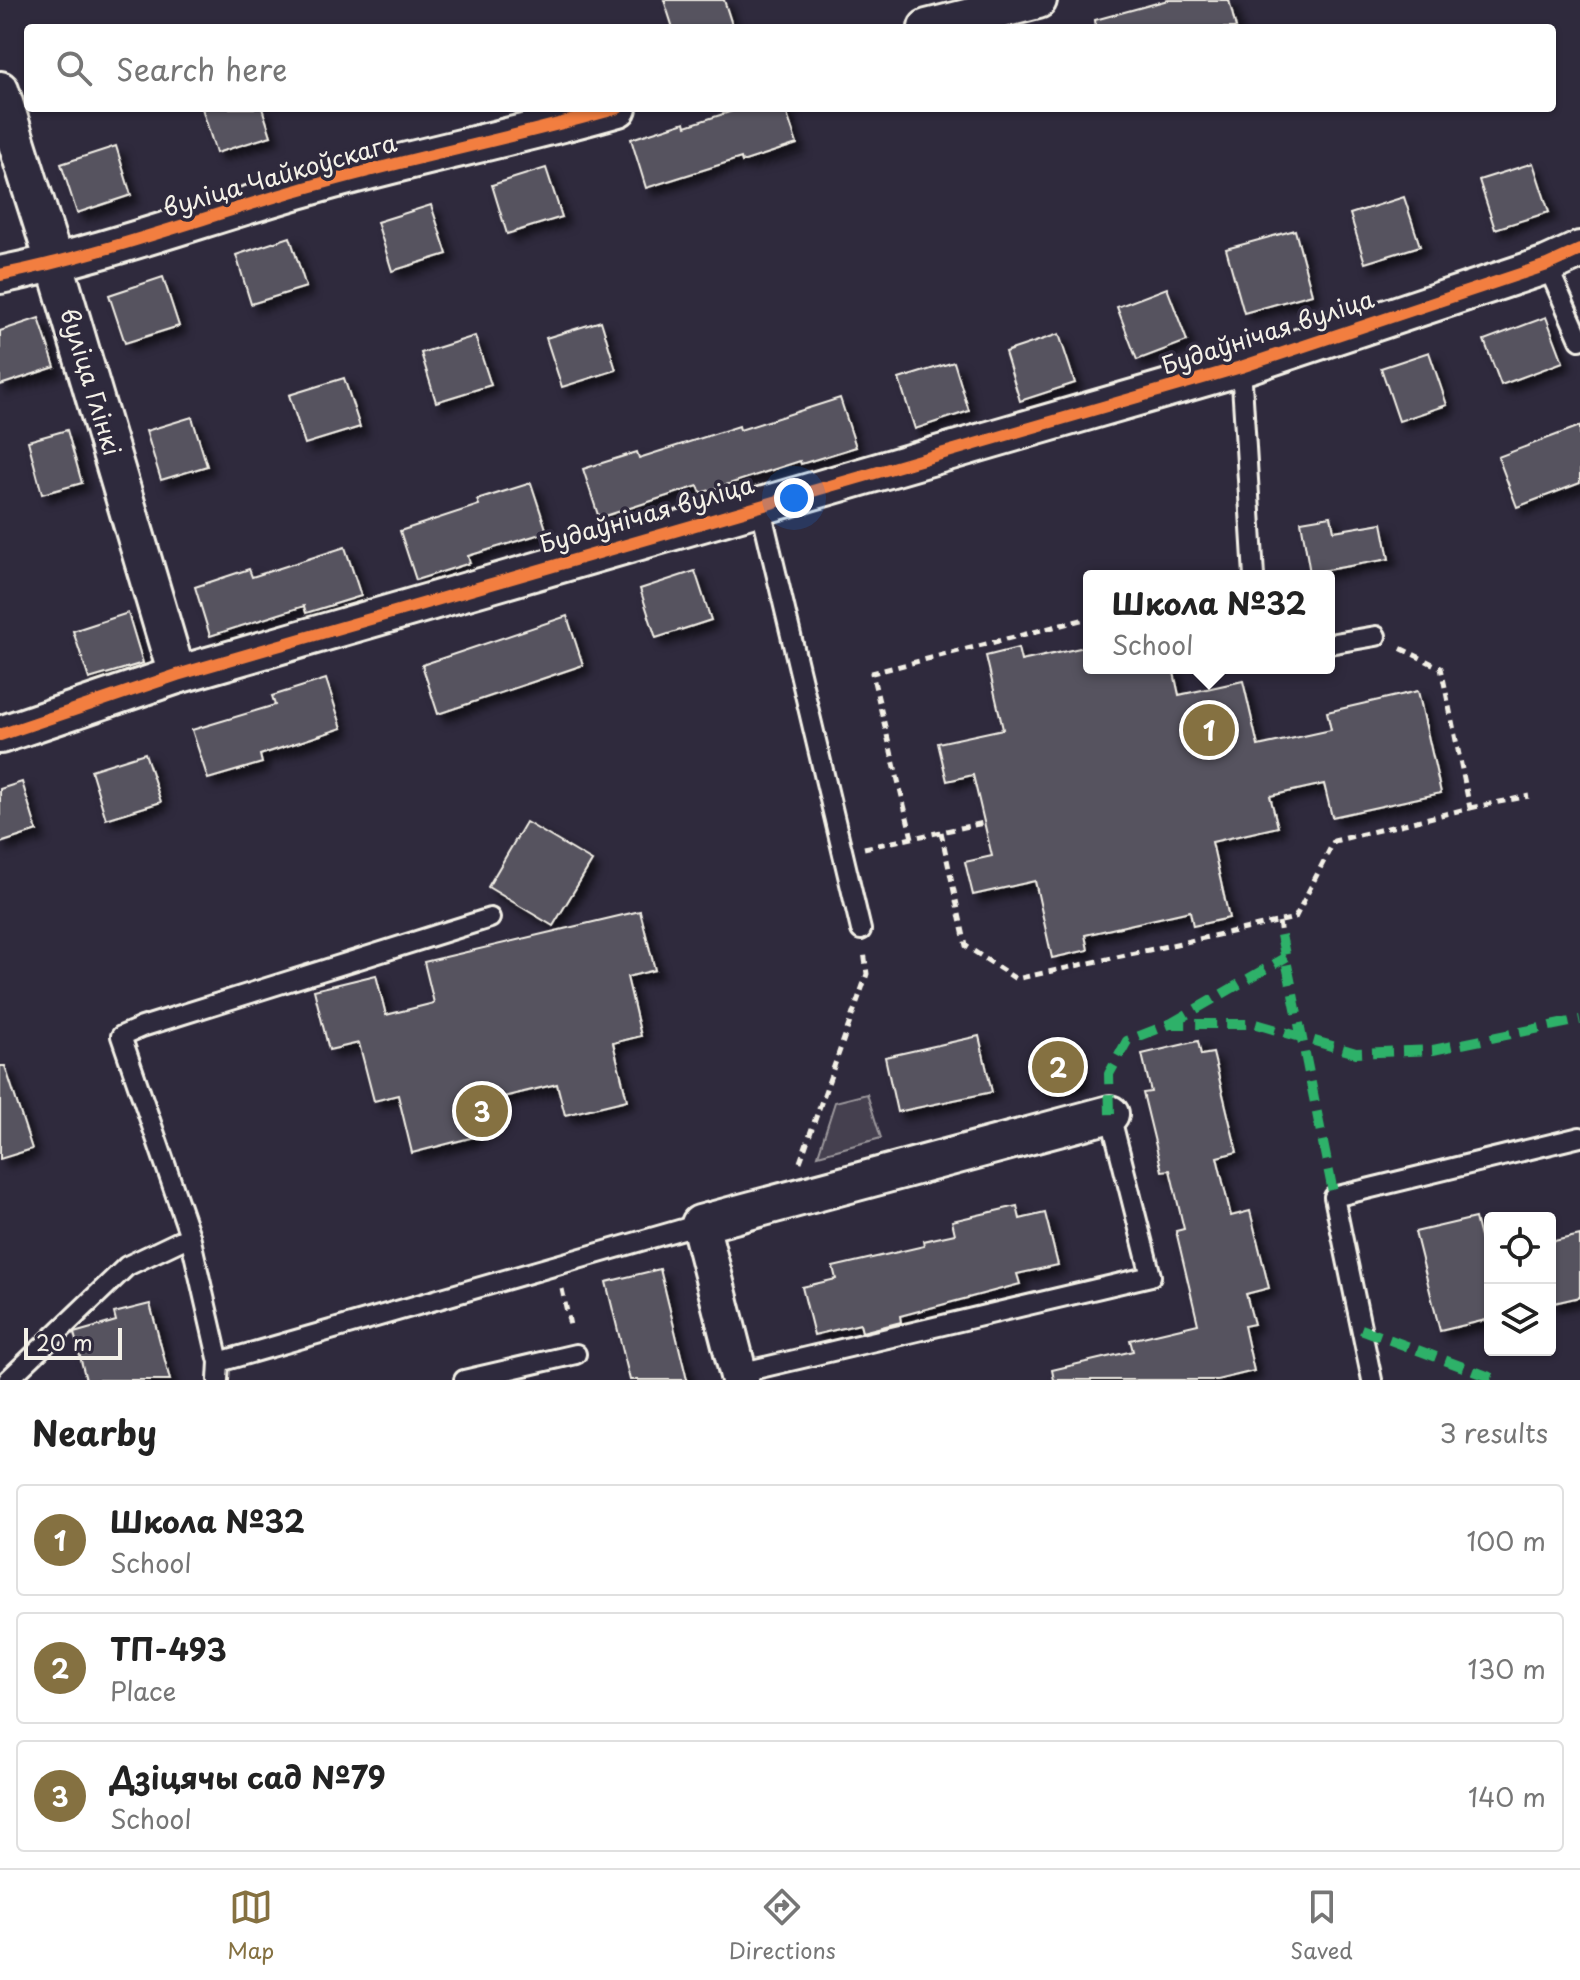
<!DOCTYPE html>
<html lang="en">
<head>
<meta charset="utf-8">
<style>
	:root { --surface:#fff; --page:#f6f6f6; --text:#222; --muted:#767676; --line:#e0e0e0; --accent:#857141 }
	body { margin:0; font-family:"Playpen Sans",sans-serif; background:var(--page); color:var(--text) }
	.controls { position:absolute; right:24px; bottom:24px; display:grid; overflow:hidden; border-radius:8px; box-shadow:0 2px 6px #0004 }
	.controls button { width:72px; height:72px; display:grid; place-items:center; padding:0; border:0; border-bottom:2px solid var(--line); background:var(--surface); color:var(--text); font:40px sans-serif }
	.scale { position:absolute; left:24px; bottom:20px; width:98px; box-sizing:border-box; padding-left:8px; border:4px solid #f4f1e8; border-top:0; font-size:22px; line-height:28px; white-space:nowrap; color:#f4f1e8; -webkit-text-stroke:6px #2f2a3d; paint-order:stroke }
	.you { position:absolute; left:794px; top:498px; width:28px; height:28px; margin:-20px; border:6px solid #fff; border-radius:50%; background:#1a73e8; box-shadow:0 0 0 12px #1a73e833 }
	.badge { display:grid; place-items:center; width:52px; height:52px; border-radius:50%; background:var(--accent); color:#fff; font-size:26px; font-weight:700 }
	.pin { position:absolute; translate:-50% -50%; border:4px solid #fff; box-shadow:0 2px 8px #0006 }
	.popup { position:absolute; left:1083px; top:570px; width:252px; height:104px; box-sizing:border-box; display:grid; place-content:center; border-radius:8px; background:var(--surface); filter:drop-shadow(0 2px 6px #0005); font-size:26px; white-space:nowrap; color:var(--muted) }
	.popup b { font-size:30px; color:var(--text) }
	.popup::after { content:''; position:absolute; left:50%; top:100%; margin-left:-16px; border:16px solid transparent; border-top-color:var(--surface) }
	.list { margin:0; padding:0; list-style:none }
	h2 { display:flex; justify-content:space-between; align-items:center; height:104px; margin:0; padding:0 32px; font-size:34px }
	h2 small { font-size:26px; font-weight:400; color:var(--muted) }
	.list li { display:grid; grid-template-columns:52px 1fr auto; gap:24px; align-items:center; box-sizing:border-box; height:112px; margin:0 16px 16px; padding:0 16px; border:2px solid var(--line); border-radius:8px }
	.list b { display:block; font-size:30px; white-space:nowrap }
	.list p { margin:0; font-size:26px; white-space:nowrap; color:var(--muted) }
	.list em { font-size:26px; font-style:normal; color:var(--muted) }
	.icon { flex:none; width:44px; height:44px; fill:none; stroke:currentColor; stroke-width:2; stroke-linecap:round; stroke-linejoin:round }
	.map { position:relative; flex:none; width:1580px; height:1380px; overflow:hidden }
	.search { position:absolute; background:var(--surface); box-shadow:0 2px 6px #0004; left:24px; right:24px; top:24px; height:88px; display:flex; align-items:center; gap:20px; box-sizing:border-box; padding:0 28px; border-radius:8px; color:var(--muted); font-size:30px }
	.sheet { height:488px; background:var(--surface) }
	nav { display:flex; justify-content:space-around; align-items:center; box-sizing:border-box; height:112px; border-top:2px solid var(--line); background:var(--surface); font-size:22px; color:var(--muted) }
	nav a { display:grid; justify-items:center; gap:4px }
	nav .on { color:var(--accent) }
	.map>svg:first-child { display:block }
</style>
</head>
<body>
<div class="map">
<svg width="1580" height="1380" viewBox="0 0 1580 1380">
	<defs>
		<filter id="shadow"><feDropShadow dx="7" dy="7" stdDeviation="4" flood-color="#0009"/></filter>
	</defs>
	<rect width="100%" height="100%" fill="#2f2a3d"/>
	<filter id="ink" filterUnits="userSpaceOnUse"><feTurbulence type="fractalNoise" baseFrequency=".0125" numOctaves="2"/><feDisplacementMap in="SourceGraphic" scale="16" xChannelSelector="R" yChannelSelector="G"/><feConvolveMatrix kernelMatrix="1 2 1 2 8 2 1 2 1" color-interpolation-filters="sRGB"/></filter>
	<g filter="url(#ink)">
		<polygon fill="#454050" stroke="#9c989c" stroke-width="2" points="867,1094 881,1138 818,1155 835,1102"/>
		<g fill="#56525f" stroke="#f4f1e8" stroke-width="2" filter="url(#shadow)">
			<polygon points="664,0 724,0 733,28 673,28"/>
			<polygon points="1168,0 1229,0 1236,28 1096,28 1095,20"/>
			<polygon points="202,108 262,108 271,136 216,153"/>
			<polygon points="742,108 785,108 797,144 742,162 741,158 646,188 631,139 685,122 686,126"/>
			<polygon points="116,146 131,195 77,213 61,164"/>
			<polygon points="1533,163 1549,212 1495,229 1479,180"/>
			<polygon points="546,168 562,217 507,234 492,185"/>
			<polygon points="1404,197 1420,246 1365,263 1350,214"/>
			<polygon points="431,205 447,254 392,271 377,222"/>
			<polygon points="1295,230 1312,294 1244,313 1226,249"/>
			<polygon points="290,237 306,287 251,304 236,255"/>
			<polygon points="163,277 179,326 125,343 109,295"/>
			<polygon points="1167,288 1187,341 1137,360 1117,307"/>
			<polygon points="1546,317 1563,362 1501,385 1484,340"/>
			<polygon points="39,318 55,367 0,385 0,331"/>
			<polygon points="601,321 616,370 562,387 546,338"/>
			<polygon points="1059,334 1075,383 1020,401 1005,352"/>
			<polygon points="475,336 491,385 436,402 421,353"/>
			<polygon points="1429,352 1447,405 1399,421 1381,368"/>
			<polygon points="954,362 969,411 915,429 899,379"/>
			<polygon points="344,378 360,427 305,444 289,395"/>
			<polygon points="840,398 856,447 801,464 800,461 701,493 698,486 599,518 583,469 637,452 639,458 739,426 740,430"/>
			<polygon points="192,417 207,466 161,480 146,431"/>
			<polygon points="1580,426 1580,483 1517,507 1498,457"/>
			<polygon points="67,430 82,483 42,494 28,441"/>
			<polygon points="531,483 547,532 468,556 470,563 416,580 400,531 479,505 477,500"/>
			<polygon points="1331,516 1334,531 1382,523 1389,559 1310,573 1301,521"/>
			<polygon points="345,547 361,596 306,613 304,606 210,636 195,587 249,569 252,577"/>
			<polygon points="695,571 711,620 656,638 640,589"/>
			<polygon points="128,613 143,663 89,679 73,631"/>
			<polygon points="567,616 583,665 438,714 422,665"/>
			<polygon points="1089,646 1089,668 1173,668 1179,695 1243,681 1258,746 1331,730 1327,712 1418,691 1441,793 1332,817 1324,784 1270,796 1278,827 1212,842 1229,918 1193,926 1190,911 1085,935 1088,950 1052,958 1035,881 973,895 965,862 992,856 973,775 947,781 938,743 1003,729 986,656 1018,648 1021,661"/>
			<polygon points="326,679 342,728 260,755 262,763 208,779 192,730 275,705 272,696"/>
			<polygon points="145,753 161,802 106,819 91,770"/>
			<polygon points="22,782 37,831 0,843 0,789"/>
			<polygon points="526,822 592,861 553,926 488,887"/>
			<polygon points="640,911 655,970 627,977 641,1036 613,1043 627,1100 565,1115 557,1084 466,1106 474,1137 412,1153 398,1095 374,1101 359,1043 329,1050 314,990 376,975 386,1015 434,1003 424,962"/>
			<polygon points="979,1036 992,1092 897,1112 885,1057"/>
			<polygon points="1198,1041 1201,1055 1213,1053 1237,1152 1217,1157 1231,1216 1250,1211 1269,1288 1246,1294 1254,1324 1244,1326 1254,1371 1217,1380 1054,1380 1052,1370 1133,1351 1130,1340 1198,1324 1176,1231 1184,1229 1170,1170 1162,1171 1143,1093 1151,1092 1142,1054"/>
			<polygon points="1074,1044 1081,1082 1042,1090 1035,1052"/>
			<polygon points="0,1066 5,1066 32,1149 0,1159"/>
			<polygon points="1017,1206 1020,1219 1045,1213 1058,1265 1017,1274 1020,1284 900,1316 901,1322 862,1332 860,1324 814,1335 802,1287 836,1279 833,1267 924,1246 923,1241 955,1234 952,1221"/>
			<polygon points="1475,1218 1483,1249 1490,1247 1490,1319 1440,1331 1415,1232"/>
			<polygon points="1580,1235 1580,1297 1550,1304 1550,1242"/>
			<polygon points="660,1269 687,1380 630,1380 606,1282"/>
			<polygon points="150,1304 170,1380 86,1380 74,1333 116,1321 114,1313"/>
		</g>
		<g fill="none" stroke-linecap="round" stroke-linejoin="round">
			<g stroke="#f4f1e8" stroke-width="24">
				<g id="service">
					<polyline points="1547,265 1580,340"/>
					<polyline points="1241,367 1254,576"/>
					<polyline points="760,505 861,930"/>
					<polyline points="1329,644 1376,636"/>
					<polyline points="219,1362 700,1224"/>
					<polyline points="739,1373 1151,1276 1110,1114"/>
					<polyline points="8,1380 127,1266 190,1236"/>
					<polyline points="218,1380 219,1362 190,1236 121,1036 142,1027 490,918"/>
					<polyline points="464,1380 576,1354"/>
					<polyline points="1372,1380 1334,1197 1580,1137"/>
				</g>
			</g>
			<g stroke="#f4f1e8" stroke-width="42">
				<g id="minor">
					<polyline points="927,28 1038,0"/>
					<polyline points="0,90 55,264 177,675"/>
					<path d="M0 275C104 254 203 217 305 188 408 158 514 138 618 108"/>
					<polyline points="0,735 177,675 1241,367 1547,265 1580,250"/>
					<polyline points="740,1380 700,1224 1110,1114"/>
				</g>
			</g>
			<g stroke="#f4f1e8" stroke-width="5" stroke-dasharray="8 6" stroke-linecap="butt">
				<polyline points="1470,808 1529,796"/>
				<polyline points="941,832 966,946 1016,979 1295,918 1334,841 1470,808 1441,668 1398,647"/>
				<polyline points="912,838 872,673 1089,618"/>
				<polyline points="864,848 984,823"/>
				<polyline points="1279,922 1281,935"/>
				<polyline points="800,1162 867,974 864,951"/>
				<polyline points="562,1289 571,1330"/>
			</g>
			<use href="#service" stroke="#2f2a3d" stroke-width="18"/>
			<use href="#minor" stroke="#2f2a3d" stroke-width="36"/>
			<g stroke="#2db169" stroke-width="10" stroke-dasharray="20 10" stroke-linecap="butt">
				<polyline points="1281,935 1334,1197"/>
				<polyline points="1170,1024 1286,957"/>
				<polyline points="1110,1114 1109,1074 1127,1041 1170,1024 1256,1024 1356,1053 1433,1050 1580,1020"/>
				<polyline points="1361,1329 1498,1380"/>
			</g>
			<g stroke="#2f2a3d" stroke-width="17">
				<g id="cycleway">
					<path d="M0 275C104 254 203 217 305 188 408 158 514 138 618 108"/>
					<polyline points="0,735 177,675 1241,367 1547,265 1580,250"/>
				</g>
			</g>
			<use href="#cycleway" stroke="#f27e40" stroke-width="12"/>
		</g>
	</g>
	<g text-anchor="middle" stroke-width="7" stroke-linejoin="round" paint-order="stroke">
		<g font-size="24" fill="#f4f1e8" stroke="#2f2a3d">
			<text transform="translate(280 176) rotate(-16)" y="8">вуліца Чайкоўскага</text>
			<text transform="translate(1268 333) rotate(-18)" y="8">Будаўнічая вуліца</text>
			<text transform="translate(90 382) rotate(73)" y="8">вуліца Глінкі</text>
			<text transform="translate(647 515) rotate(-16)" y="8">Будаўнічая вуліца</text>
		</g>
	</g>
</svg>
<div class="controls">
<button><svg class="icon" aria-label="locate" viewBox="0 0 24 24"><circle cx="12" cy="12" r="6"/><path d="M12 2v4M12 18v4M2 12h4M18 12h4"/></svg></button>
<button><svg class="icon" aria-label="layers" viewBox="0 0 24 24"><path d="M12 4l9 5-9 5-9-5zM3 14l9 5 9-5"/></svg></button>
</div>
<div class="scale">20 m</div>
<div class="you"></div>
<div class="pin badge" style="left:1209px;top:730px">1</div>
<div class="popup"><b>Школа №32</b>School</div>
<div class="pin badge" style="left:1058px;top:1067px">2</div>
<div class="pin badge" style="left:482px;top:1111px">3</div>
<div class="search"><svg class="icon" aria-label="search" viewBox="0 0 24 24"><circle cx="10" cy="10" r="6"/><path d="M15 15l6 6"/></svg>Search here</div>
</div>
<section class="sheet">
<h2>Nearby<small>3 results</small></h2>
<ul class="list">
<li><span class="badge">1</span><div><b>Школа №32</b><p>School</p></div><em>100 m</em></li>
<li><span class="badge">2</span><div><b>ТП-493</b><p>Place</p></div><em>130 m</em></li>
<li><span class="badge">3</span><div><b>Дзіцячы сад №79</b><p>School</p></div><em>140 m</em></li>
</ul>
</section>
<nav>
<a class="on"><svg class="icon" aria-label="map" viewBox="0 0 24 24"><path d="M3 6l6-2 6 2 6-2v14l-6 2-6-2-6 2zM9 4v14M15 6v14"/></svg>Map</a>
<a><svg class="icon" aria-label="directions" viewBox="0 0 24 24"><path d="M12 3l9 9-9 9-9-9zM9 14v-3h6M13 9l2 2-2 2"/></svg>Directions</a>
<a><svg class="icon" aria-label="saved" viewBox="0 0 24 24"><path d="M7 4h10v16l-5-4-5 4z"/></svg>Saved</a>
</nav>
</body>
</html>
